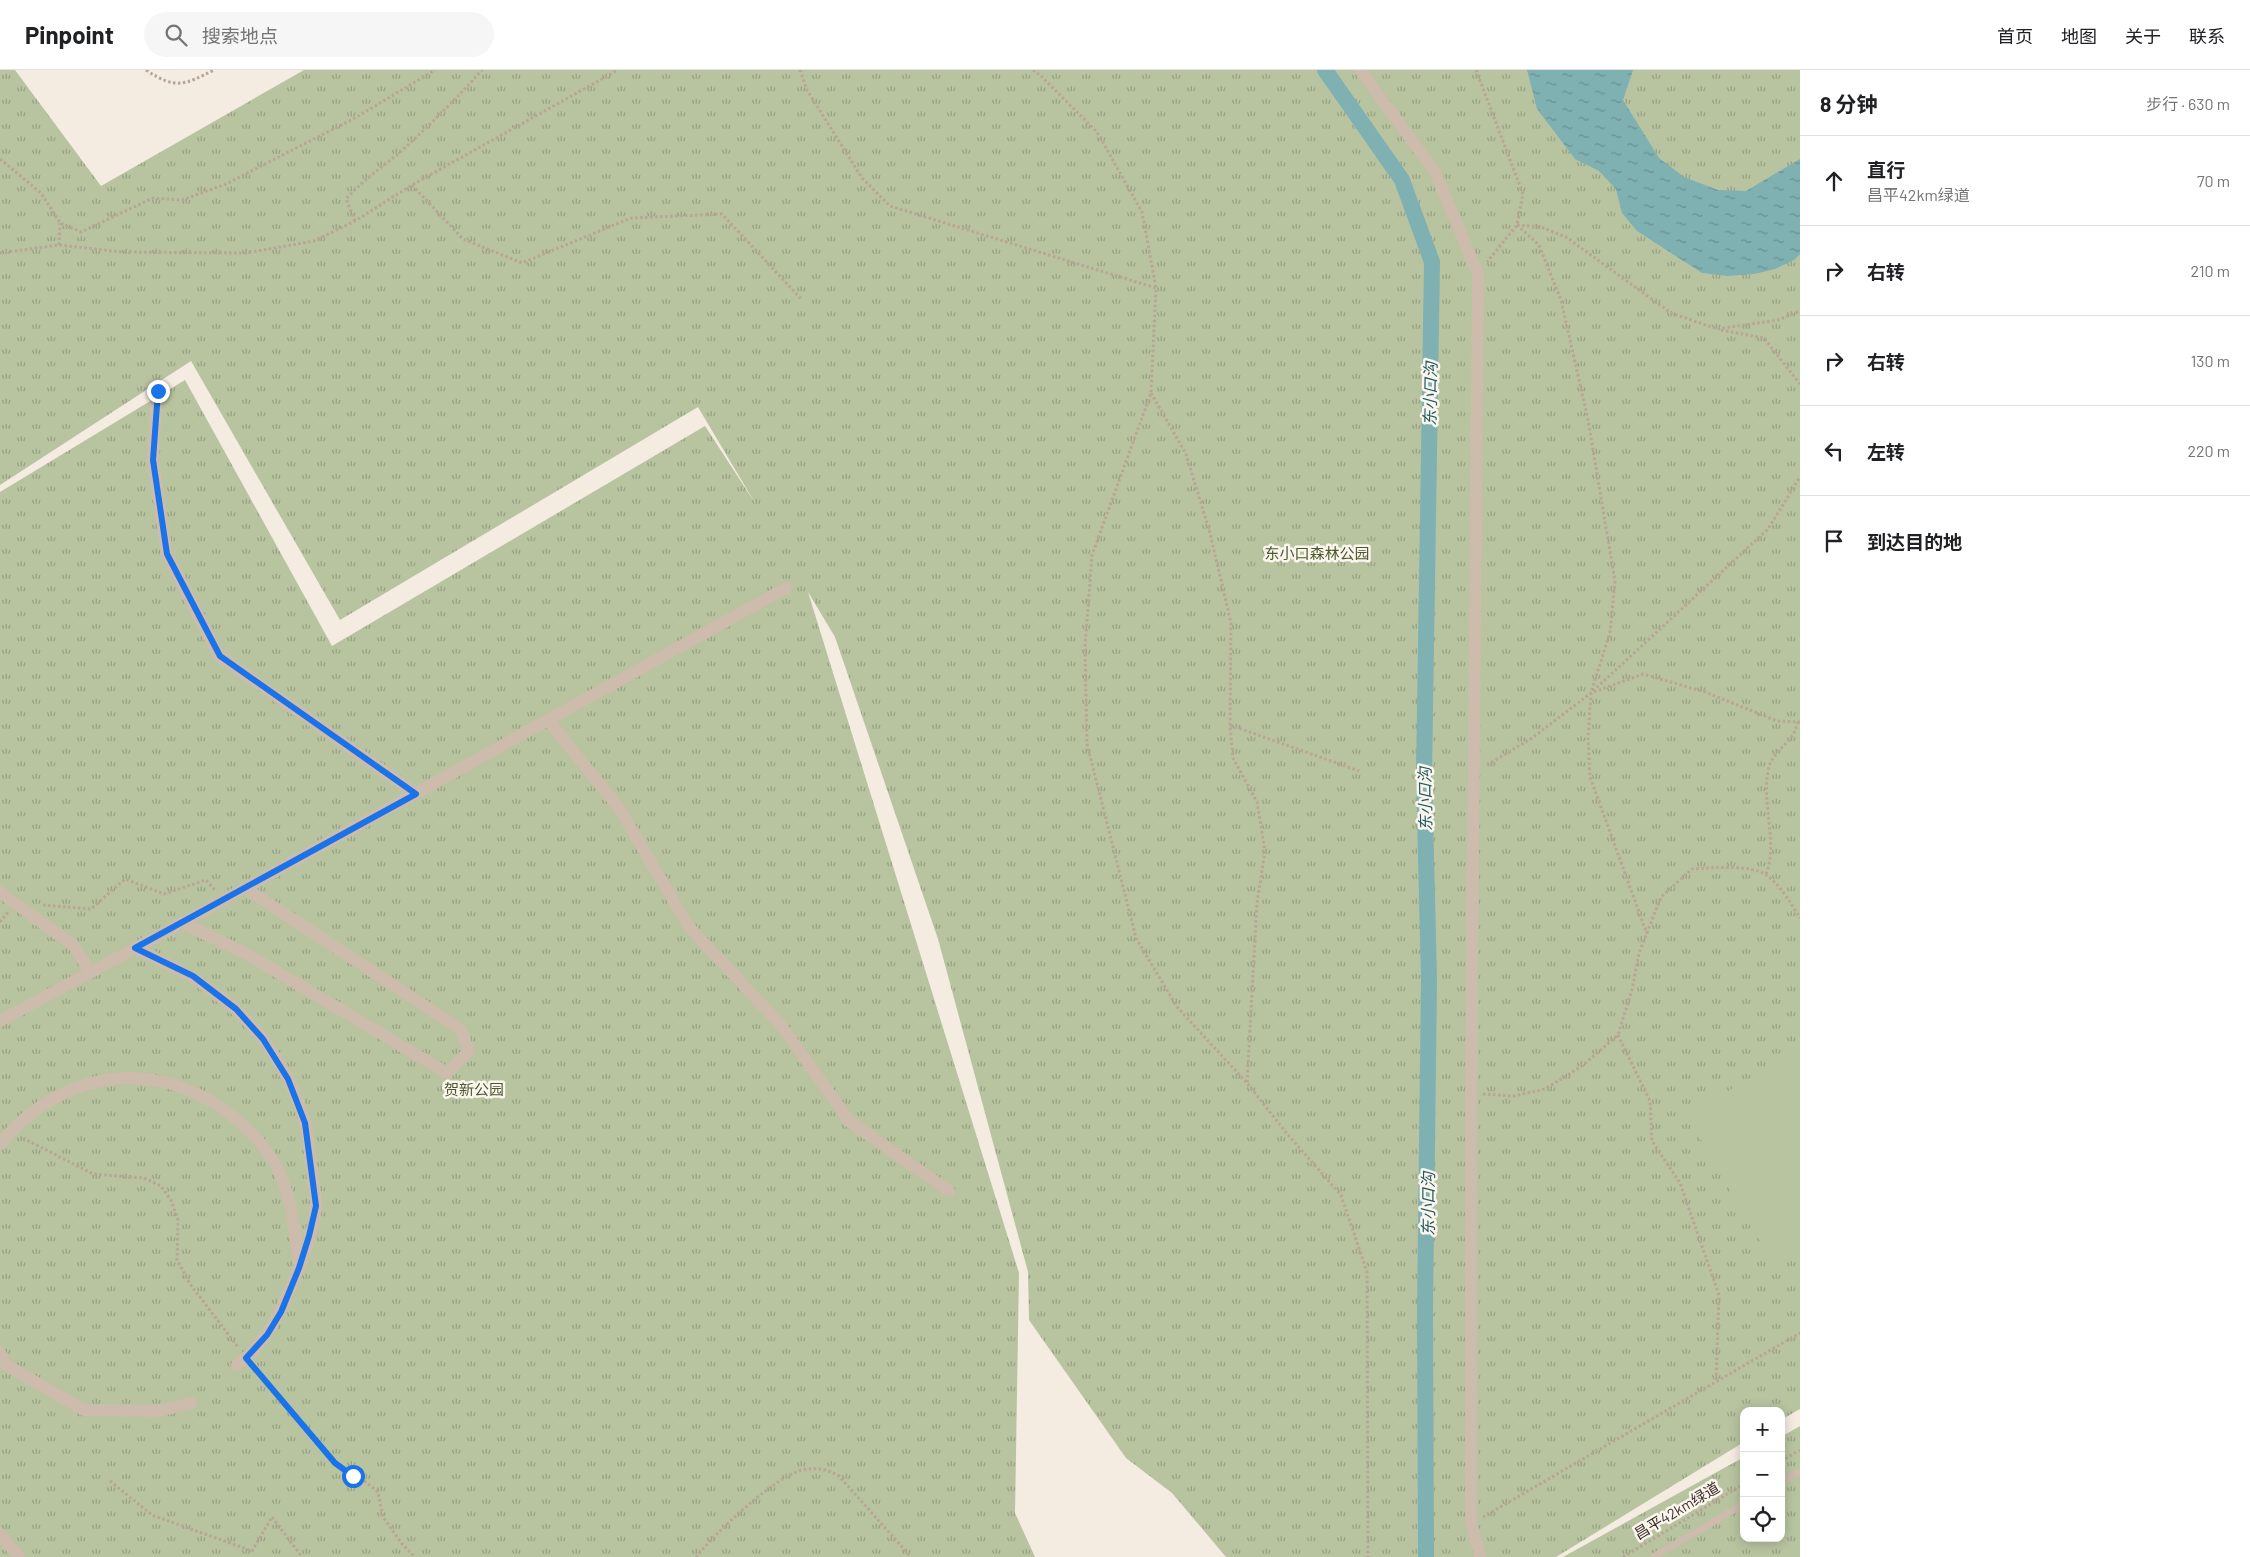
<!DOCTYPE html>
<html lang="zh">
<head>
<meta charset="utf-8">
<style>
	:root { --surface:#fff; --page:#f6f6f6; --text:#202124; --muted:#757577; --line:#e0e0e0 }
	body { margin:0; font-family:Barlow,"Noto Sans SC",sans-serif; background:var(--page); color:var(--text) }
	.controls { position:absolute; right:15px; bottom:15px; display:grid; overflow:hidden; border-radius:10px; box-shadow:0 2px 12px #0003 }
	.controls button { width:45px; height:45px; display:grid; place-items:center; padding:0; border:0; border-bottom:1px solid var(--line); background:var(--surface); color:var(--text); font:25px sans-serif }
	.stop { position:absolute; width:15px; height:15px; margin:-11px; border:4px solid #1a73e8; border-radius:50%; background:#fff }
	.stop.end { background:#1a73e8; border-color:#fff; box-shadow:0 1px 5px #0008 }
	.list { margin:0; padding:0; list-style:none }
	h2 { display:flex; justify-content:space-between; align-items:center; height:65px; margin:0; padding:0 20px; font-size:21px }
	h2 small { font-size:16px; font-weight:400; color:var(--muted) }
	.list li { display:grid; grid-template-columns:32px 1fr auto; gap:15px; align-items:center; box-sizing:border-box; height:90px; padding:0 20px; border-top:1px solid var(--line) }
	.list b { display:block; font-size:19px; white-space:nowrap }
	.list p { margin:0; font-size:16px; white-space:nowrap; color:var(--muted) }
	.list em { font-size:16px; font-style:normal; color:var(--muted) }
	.icon { flex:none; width:28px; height:28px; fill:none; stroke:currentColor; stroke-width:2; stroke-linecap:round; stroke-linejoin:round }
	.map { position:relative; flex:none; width:1800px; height:1487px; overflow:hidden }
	header { display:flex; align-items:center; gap:30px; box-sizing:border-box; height:70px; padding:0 25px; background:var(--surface); border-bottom:1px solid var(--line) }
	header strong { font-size:24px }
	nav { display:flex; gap:28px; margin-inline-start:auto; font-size:18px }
	.search { width:350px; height:45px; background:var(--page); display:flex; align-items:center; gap:12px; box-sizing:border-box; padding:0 18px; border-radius:28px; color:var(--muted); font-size:19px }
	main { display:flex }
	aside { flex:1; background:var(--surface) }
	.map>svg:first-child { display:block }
</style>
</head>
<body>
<header>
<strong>Pinpoint</strong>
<div class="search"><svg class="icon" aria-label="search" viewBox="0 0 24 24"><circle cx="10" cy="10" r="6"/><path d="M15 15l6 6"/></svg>搜索地点</div>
<nav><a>首页</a><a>地图</a><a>关于</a><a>联系</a></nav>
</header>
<main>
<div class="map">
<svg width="1800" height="1487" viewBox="0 0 1800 1487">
	<defs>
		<pattern id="park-tufts" width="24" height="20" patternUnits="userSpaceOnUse" patternTransform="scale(1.25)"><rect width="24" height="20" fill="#b8c4a0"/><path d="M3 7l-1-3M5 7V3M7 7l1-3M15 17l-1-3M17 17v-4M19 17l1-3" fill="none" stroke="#97a083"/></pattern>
		<pattern id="water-ripples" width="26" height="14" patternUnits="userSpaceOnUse" patternTransform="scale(1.25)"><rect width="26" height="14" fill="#7fb0b2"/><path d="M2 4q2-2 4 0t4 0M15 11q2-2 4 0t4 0" fill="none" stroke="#699091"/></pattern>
	</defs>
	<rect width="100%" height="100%" fill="#f4ebe1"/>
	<g fill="url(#park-tufts)">
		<polygon points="0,0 15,0 101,116 304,0 1800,0 1800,1339 1781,1350 1781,1341 1744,1341 1744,1372 1556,1487 1226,1487 1172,1423 1126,1388 1029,1250 1028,1202 938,869 835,567 808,522 1019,1203 1015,1443 1035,1487 0,1487 0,422 185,310 332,576 705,356 755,433 698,337 340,550 191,291 0,415"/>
		<polygon points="1800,1356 1800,1487 1563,1487 1744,1387 1744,1468 1781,1468 1781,1367"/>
	</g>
	<polygon fill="#b8c4a0" points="1800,979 1800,1171 1770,1189 1687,1045"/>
	<polygon fill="url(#water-ripples)" points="1527,0 1633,0 1623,30 1659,88 1684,107 1718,120 1746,121 1800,89 1800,184 1794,190 1775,199 1754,204 1728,206 1702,203 1637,161 1622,143 1616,119 1599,101 1575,89 1537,39"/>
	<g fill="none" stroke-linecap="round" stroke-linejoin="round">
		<polyline stroke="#7fb0b2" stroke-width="16" points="1325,0 1402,110 1432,192 1424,703 1429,910 1425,1240 1426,1487"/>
		<g stroke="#b9a596" stroke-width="3" stroke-dasharray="2.5 2.5" stroke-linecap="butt">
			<path d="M146 0C176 20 184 15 214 0"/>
			<polyline points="800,0 807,20 862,108 890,136 1156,218"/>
			<polyline points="1033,0 1040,5 1097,62 1142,142 1156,218 1151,323 1092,485 1085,577 1087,674 1136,868 1177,937 1247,1013 1288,1065 1341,1125 1367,1202 1368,1487"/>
			<polyline points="1476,0 1523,124 1517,155 1487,192"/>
			<polyline points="0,89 41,123 60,153 81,162 153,128 182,130 226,114 355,48 435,0"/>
			<polyline points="412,115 463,169 522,193 631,148 722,144 802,230"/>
			<path d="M355 151 346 129C362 111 381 98 399 83 429 56 456 29 482 0"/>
			<polyline points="1517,155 1539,175 1561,230 1588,350 1615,511 1610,562 1591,623 1588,668 1590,707 1647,864"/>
			<polyline points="1517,155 1541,157 1566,167 1671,243 1717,259 1778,250 1800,241"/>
			<polyline points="59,175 60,153"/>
			<polyline points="0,183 59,175 121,182 246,183 314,171 355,151 412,115 618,0"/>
			<polyline points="1721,260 1764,268 1800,314"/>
			<polyline points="1151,323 1186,384 1210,463 1231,553 1230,655 1233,688 1257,732 1265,781 1257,833 1247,1013"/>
			<polyline points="1593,621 1768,459 1800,407"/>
			<polyline points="1230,655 1359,701"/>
			<polyline points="1487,695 1532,668 1591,623 1643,604 1705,622 1777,651 1800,652"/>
			<path d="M1766 804C1779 772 1760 731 1769 697 1771 686 1786 675 1792 666 1795 662 1796 657 1798 652"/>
			<polyline points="43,835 91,839 125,809 164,824 206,810 215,820"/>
			<polyline points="0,852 8,842"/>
			<polyline points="1618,965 1650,1031 1652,1071 1680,1113 1719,1225 1716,1311"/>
			<path d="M1483 1024 1513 1026 1545 1019 1582 996 1618 965 1632 920 1639 883 1661 827 1692 799C1710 798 1751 794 1766 805 1779 813 1792 835 1800 848"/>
			<polyline points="23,1068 93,1104 144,1108 161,1116 171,1130 178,1150 177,1190 190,1214 238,1277"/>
			<polyline points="254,1297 335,1393 353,1406 366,1412 378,1422 383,1447 402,1474 415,1487"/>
			<polyline points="1781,1391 1800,1380"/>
			<polyline points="110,1411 152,1445 252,1481 272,1447 302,1487"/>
			<polyline points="1483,1447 1800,1263"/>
			<path d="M696 1487C714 1464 774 1407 802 1400 816 1397 827 1399 839 1406L911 1487"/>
			<polyline points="1623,1487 1744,1414"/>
		</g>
		<g stroke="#cdbbac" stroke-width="7">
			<polyline points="1781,1412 1800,1401"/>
			<polyline points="1653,1487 1744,1434"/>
		</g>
		<g stroke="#cdbbac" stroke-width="12">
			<polyline points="1360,0 1435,102 1478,204 1471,1023 1471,1452 1480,1487"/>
			<polyline points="157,321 153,390 167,484 219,586 416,724"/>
			<polyline points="548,650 619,738 689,857 780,954 850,1052 949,1121"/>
			<polyline points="0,822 74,876 90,902"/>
			<polyline points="182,853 247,884 447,1003 469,981 460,959 245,818"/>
			<path d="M135 878C172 896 204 911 235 939 266 966 295 1013 305 1053 309 1069 310 1086 312 1102 313 1113 316 1125 316 1136 314 1158 305 1184 296 1205 282 1239 267 1273 237 1295"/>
			<path d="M0 1074C57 1005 144 986 220 1037 245 1054 267 1076 280 1104 292 1131 295 1164 299 1193"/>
			<polyline points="0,1283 6,1295 84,1340 159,1341 191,1333"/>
		</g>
		<g stroke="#cdbbac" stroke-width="12">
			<polyline points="0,951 182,853 786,518"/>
			<polyline points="0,1464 19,1487"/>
		</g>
	</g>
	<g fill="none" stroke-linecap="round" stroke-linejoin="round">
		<polyline stroke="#1a73e8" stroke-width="6" points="158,321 153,390 167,484 220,586 416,724 135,878 193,906 236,939 263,969 288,1009 305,1053 316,1136 309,1166 299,1198 281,1242 267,1265 246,1288 335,1393 353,1406"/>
	</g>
	<g text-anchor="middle" stroke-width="5" stroke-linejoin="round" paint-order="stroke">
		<g font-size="15" fill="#4a5a2e" stroke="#fbf5ee">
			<text x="1317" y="489">东小口森林公园</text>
			<text x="474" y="1025">贺新公园</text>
		</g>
		<g font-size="15" fill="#3b302b" stroke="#fbf5ee">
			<text transform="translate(1677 1441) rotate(-31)" y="5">昌平42km绿道</text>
		</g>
		<g font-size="16" font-style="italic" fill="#1f5a5e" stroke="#fbf5ee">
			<text transform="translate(1430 324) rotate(-89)" y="6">东小口沟</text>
			<text transform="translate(1425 729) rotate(-91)" y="6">东小口沟</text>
			<text transform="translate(1428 1134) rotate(-90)" y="6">东小口沟</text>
		</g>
	</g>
</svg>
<div class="controls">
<button>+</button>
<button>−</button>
<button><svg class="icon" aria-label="locate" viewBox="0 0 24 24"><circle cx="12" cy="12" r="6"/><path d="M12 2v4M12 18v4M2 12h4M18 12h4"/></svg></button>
</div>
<div class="stop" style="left:353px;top:1406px"></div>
<div class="stop end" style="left:158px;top:321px"></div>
</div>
<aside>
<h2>8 分钟<small>步行 · 630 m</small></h2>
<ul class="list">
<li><svg class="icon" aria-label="ahead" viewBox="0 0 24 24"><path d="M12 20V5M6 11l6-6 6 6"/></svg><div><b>直行</b><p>昌平42km绿道</p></div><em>70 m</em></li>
<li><svg class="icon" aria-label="right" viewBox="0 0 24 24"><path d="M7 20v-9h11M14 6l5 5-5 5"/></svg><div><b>右转</b></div><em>210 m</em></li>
<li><svg class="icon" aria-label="right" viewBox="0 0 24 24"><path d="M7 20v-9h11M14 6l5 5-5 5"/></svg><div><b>右转</b></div><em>130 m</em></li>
<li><svg class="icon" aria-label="left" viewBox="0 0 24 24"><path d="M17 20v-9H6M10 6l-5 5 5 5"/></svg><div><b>左转</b></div><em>220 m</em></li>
<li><svg class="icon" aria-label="arrive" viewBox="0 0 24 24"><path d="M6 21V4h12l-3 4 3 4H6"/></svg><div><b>到达目的地</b></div></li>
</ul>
</aside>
</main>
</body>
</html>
